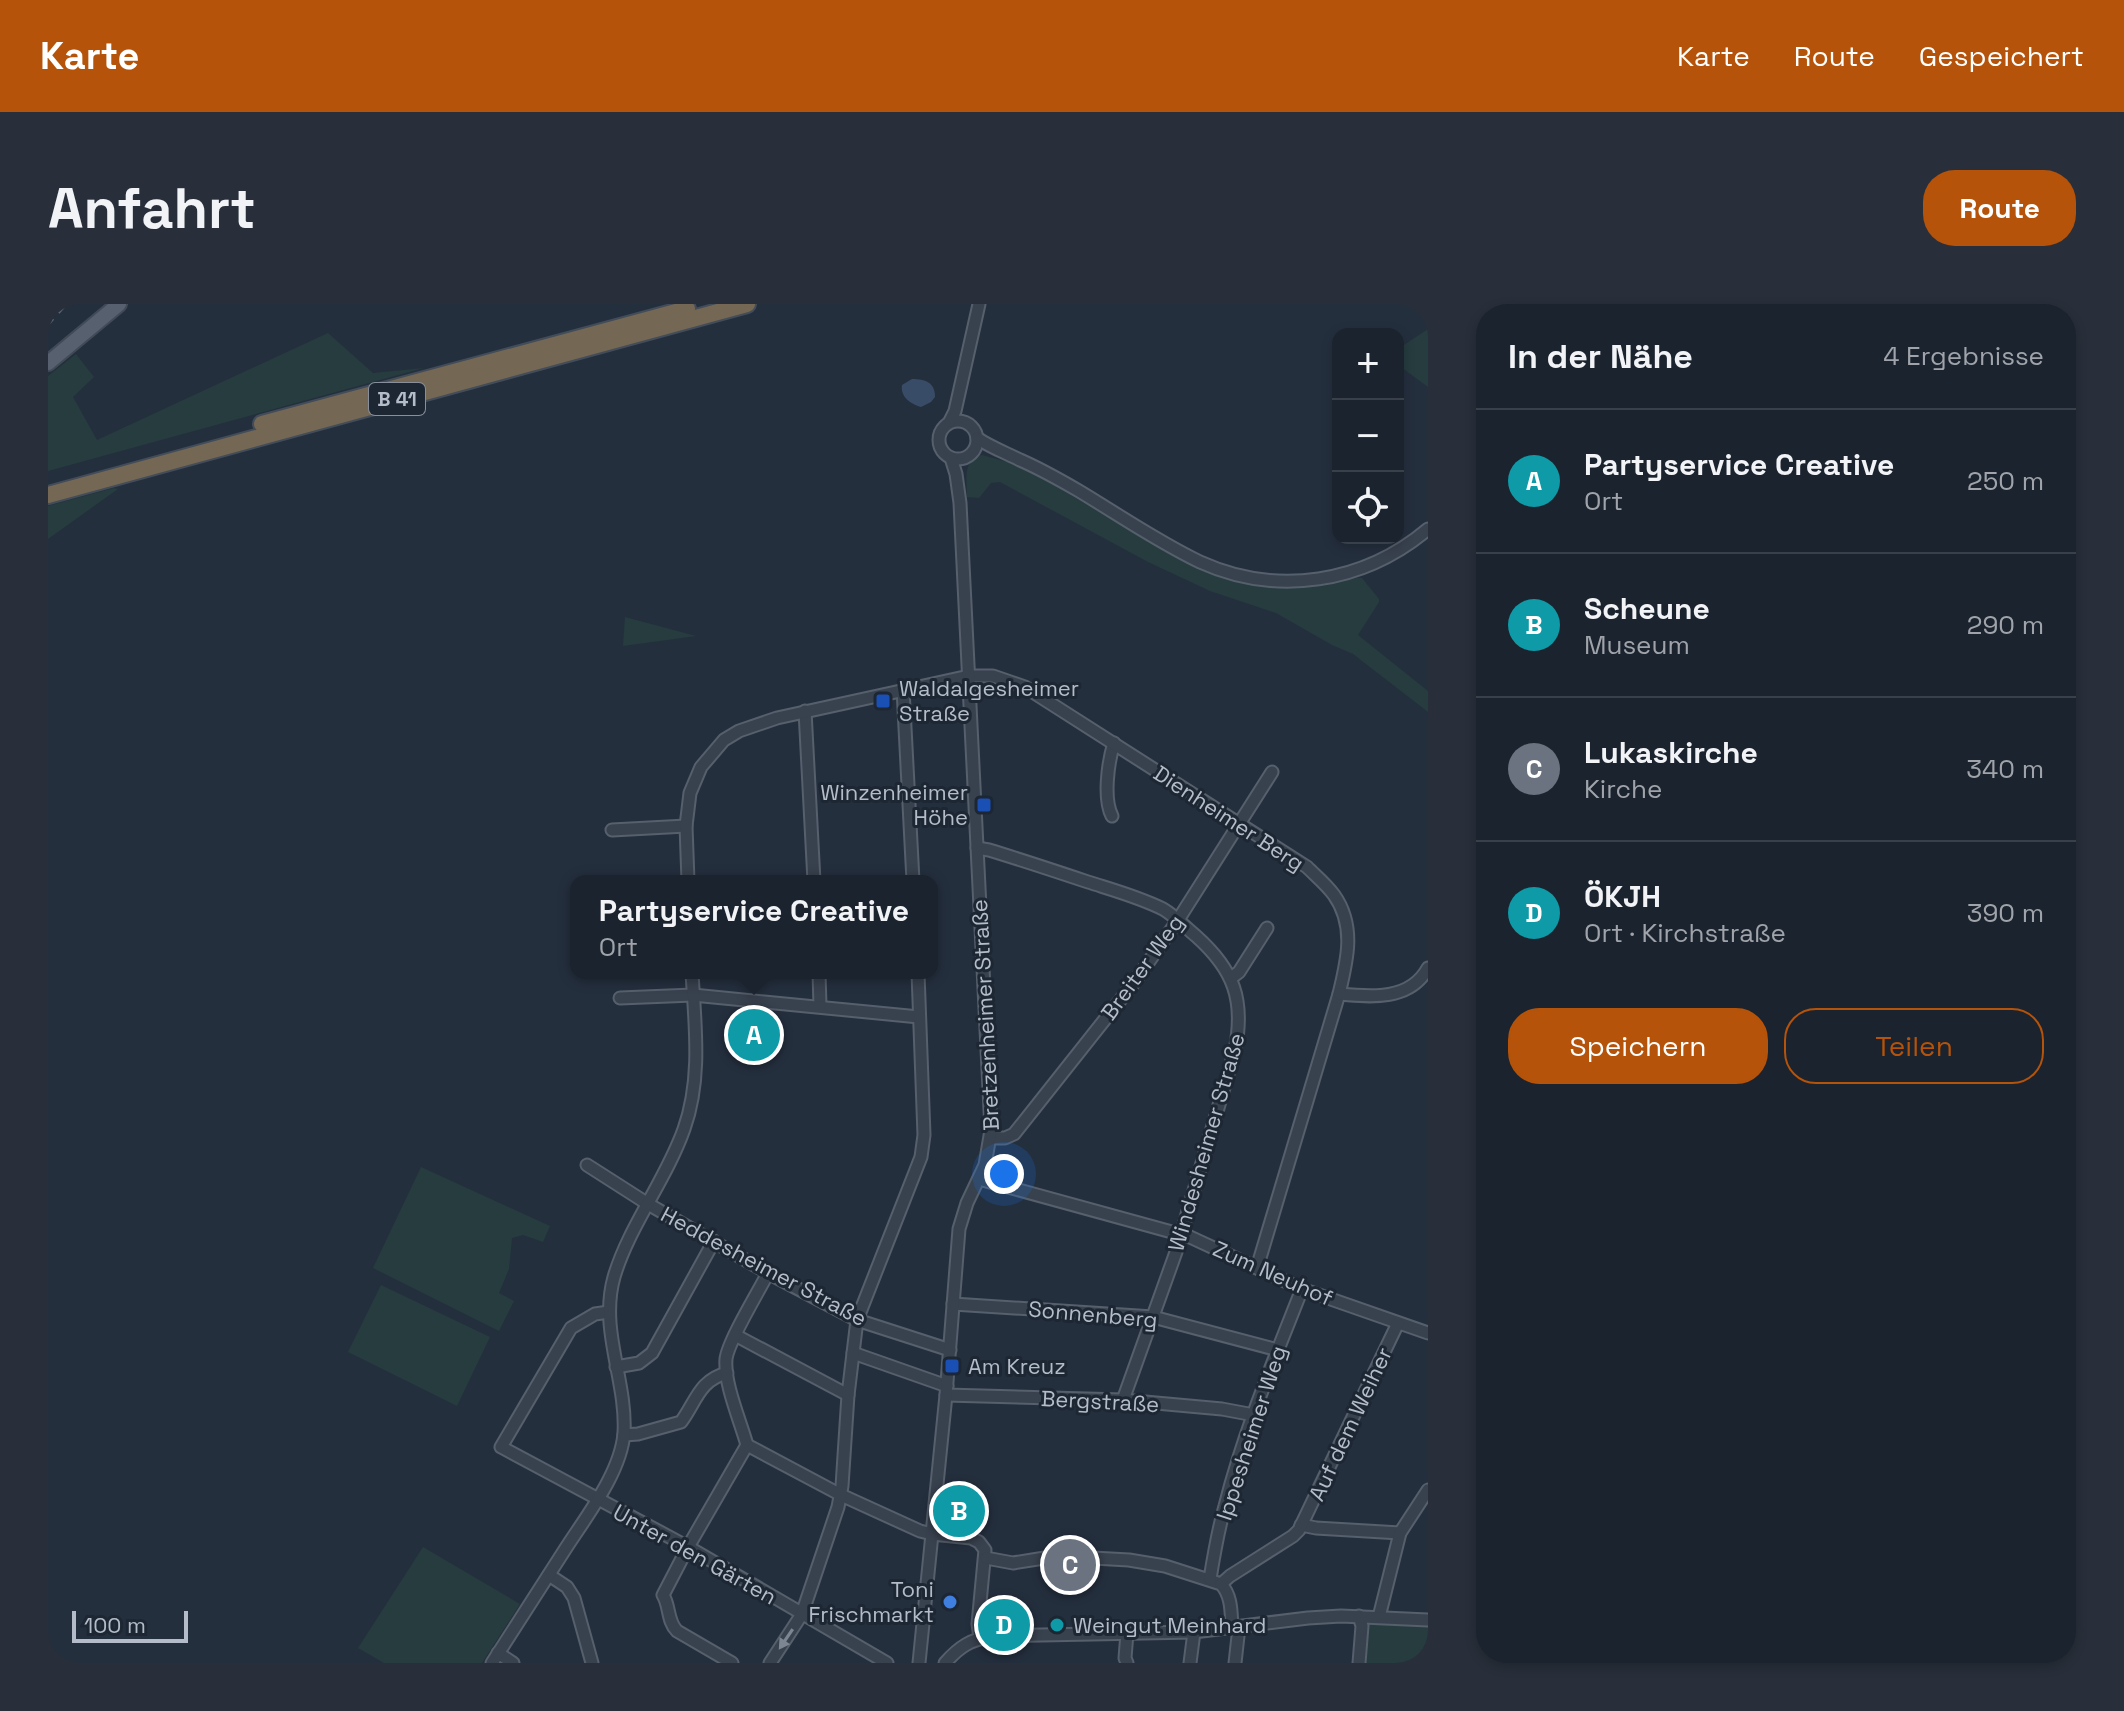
<!DOCTYPE html>
<html lang="de">
<head>
<meta charset="utf-8">
<style>
	:root { --surface:#1b232e; --page:#282f3a; --text:#f1f3f6; --muted:#a0a4aa; --line:#39404a; --accent:#b45309 }
	body { margin:0; font-family:"Space Grotesk",sans-serif; background:var(--page); color:var(--text) }
	.controls { position:absolute; right:24px; top:24px; display:grid; overflow:hidden; border-radius:16px; box-shadow:0 4px 12px #0003 }
	.controls button { width:72px; height:72px; display:grid; place-items:center; padding:0; border:0; border-bottom:2px solid var(--line); background:var(--surface); color:var(--text); font:40px sans-serif }
	.scale { position:absolute; left:24px; bottom:20px; width:116px; box-sizing:border-box; padding-left:8px; border:4px solid #b4bcc9; border-top:0; font-size:22px; line-height:28px; white-space:nowrap; color:#b4bcc9; -webkit-text-stroke:6px #1d2633; paint-order:stroke }
	.you { position:absolute; left:956px; top:870px; width:28px; height:28px; margin:-20px; border:6px solid #fff; border-radius:50%; background:#1a73e8; box-shadow:0 0 0 12px #1a73e833 }
	.badge { display:grid; place-items:center; width:52px; height:52px; border-radius:50%; background:var(--accent); color:#fff; font-size:26px; font-weight:700 }
	.pin { position:absolute; translate:-50% -50%; border:4px solid #fff; box-shadow:0 2px 8px #0006 }
	.popup { position:absolute; left:522px; top:571px; width:368px; height:104px; box-sizing:border-box; display:grid; place-content:center; border-radius:16px; background:var(--surface); filter:drop-shadow(0 2px 6px #0005); font-size:26px; white-space:nowrap; color:var(--muted) }
	.popup b { font-size:30px; color:var(--text) }
	.popup::after { content:''; position:absolute; left:50%; top:100%; margin-left:-16px; border:16px solid transparent; border-top-color:var(--surface) }
	.list { margin:0; padding:0; list-style:none }
	h2 { display:flex; justify-content:space-between; align-items:center; height:104px; margin:0; padding:0 32px; font-size:34px }
	h2 small { font-size:26px; font-weight:400; color:var(--muted) }
	.list li { display:grid; grid-template-columns:52px 1fr auto; gap:24px; align-items:center; box-sizing:border-box; height:144px; padding:0 32px; border-top:2px solid var(--line) }
	.list b { display:block; font-size:30px; white-space:nowrap }
	.list p { margin:0; font-size:26px; white-space:nowrap; color:var(--muted) }
	.list em { font-size:26px; font-style:normal; color:var(--muted) }
	.actions { display:flex; gap:16px; padding:24px 32px }
	.actions a { flex:1; padding:18px 0; border:2px solid var(--accent); border-radius:32px; text-align:center; font-size:28px; color:var(--accent) }
	.actions .main { background:var(--accent); color:#fff }
	.icon { flex:none; width:44px; height:44px; fill:none; stroke:currentColor; stroke-width:2; stroke-linecap:round; stroke-linejoin:round }
	.map { position:relative; flex:none; width:1380px; height:1359px; overflow:hidden; border-radius:32px }
	header { display:flex; align-items:center; gap:48px; box-sizing:border-box; height:112px; padding:0 40px; background:var(--accent); color:#fff }
	header strong { font-size:38px }
	nav { display:flex; gap:44px; margin-inline-start:auto; font-size:28px }
	.intro { display:flex; align-items:center; justify-content:space-between; box-sizing:border-box; height:192px; padding:0 48px }
	h1 { margin:0; font-size:56px }
	.button { padding:20px 36px; border-radius:32px; background:var(--accent); color:#fff; font-size:28px; font-weight:700 }
	main { display:flex; gap:48px; padding:0 48px }
	aside { flex:1; background:var(--surface); border-radius:32px; box-shadow:0 4px 12px #0003 }
	.map>svg:first-child { display:block }
</style>
</head>
<body>
<header>
<strong>Karte</strong>
<nav><a>Karte</a><a>Route</a><a>Gespeichert</a></nav>
</header>
<div class="intro"><h1>Anfahrt</h1><a class="button">Route</a></div>
<main>
<div class="map">
<svg width="1380" height="1359" viewBox="0 0 1380 1359">
	<rect width="100%" height="100%" fill="#242f3e"/>
	<g fill="#263c3f">
		<polygon points="1380,25 1380,83 1350,61 1350,45"/>
		<polygon points="280,29 325,69 376,64 0,167 0,72 28,50 46,73 25,93 49,136"/>
		<path d="M934 151 963 159 986 170 1141 259 1169 271 1203 280 1238 284 1276 282 1308 274H1314L1331 295V298L1310 331 1380 387V408L1305 350 1284 341 1228 309 1162 287 1100 258 952 178 943 179 931 194 919 193C919 176 914 156 934 151Z"/>
		<polygon points="66,184 70,185 0,235 0,202"/>
		<polygon points="577,313 648,332 575,342"/>
		<polygon points="373,863 502,922 495,938 475,931 464,934 461,965 451,989 466,997 451,1027 325,964"/>
		<polygon points="333,981 442,1033 409,1102 300,1048"/>
		<polygon points="375,1243 472,1300 434,1359 336,1359 310,1344"/>
		<polygon points="1320,1319 1380,1323 1380,1359 1316,1359"/>
	</g>
	<path fill="#394c67" d="M864 75C877 75 887 78 887 93L883 98 873 103C863 100 852 93 854 81Z"/>
	<g fill="none" stroke-linecap="round" stroke-linejoin="round">
		<g stroke="#565f6c" stroke-width="15">
			<g id="minor">
				<circle cx="910" cy="136" r="19"/>
				<polyline points="902,117 907,107 931,0"/>
				<path d="M929 134C942 143 958 149 972 156 993 165 1012 176 1031 187 1071 211 1110 238 1152 258 1229 293 1316 279 1380 225"/>
				<polyline points="855,385 865,577"/>
				<polyline points="757,407 766,577"/>
				<path d="M1064 512C1055 495 1060 458 1066 439"/>
				<polyline points="564,526 638,522"/>
				<path d="M929 544 941 546C974 556 1007 567 1040 578 1065 586 1091 593 1115 605 1127 612 1137 623 1148 632 1186 666 1197 696 1187 746L1128 948 1075 1096"/>
				<path d="M640 577 638 522 642 489 653 463 676 436 691 427 729 414 921 372H945L977 383 1259 563C1268 572 1279 581 1286 591 1308 622 1299 657 1291 690L1209 964"/>
				<polyline points="771,669 772,702"/>
				<polyline points="1183,674 1191,668 1219,624"/>
				<path d="M1291 690C1323 693 1362 697 1380 664"/>
				<polyline points="572,694 645,691 871,713"/>
				<polyline points="943,834 957,834 966,830 1085,680 1130,616 1224,468"/>
				<polyline points="539,861 600,900 720,969 809,1016 902,1046"/>
				<polyline points="931,875 1142,933 1254,985 1380,1029"/>
				<polyline points="905,1000 1105,1013 1230,1046"/>
				<polyline points="561,1008 547,1010 523,1024 453,1143 640,1243 839,1359"/>
				<polyline points="687,1031 800,1091"/>
				<polyline points="805,1049 899,1082"/>
				<polyline points="568,1063 591,1059 604,1049 666,937"/>
				<polyline points="898,1091 1075,1096 1174,1105 1206,1111"/>
				<path d="M576 1131 590 1130 633 1118C648 1098 651 1076 679 1069"/>
				<polyline points="699,1141 793,1191 872,1227 884,1230 923,1234 931,1238 937,1246 930,1320 932,1334"/>
				<polyline points="1253,1221 1268,1224 1352,1229"/>
				<path d="M938 1254 965 1259 1009 1252 1081 1256 1117 1262 1173 1280C1184 1292 1183 1308 1184 1324"/>
				<polyline points="501,1271 519,1283 526,1294 544,1359"/>
				<path d="M1162 1275C1166 1250 1170 1226 1177 1202 1196 1127 1226 1056 1254 985"/>
				<polyline points="1173,1280 1182,1272 1245,1232 1251,1226 1350,1019"/>
				<polyline points="1311,1312 1314,1322 1311,1359"/>
				<polyline points="1331,1313 1352,1229 1380,1186"/>
				<polyline points="450,1349 465,1359"/>
				<path d="M444 1359C468 1322 492 1284 516 1247 537 1214 573 1169 576 1129 579 1076 551 1026 566 973 581 922 618 876 636 825 654 775 647 721 644 669"/>
				<path d="M684 1359 629 1327C619 1317 622 1302 615 1291L640 1243 699 1141C692 1116 676 1080 678 1055 680 1037 711 987 720 969"/>
				<polyline points="722,1359 754,1310 790,1203 794,1182 800,1091 809,1016 873,853 876,831 870,669"/>
				<polyline points="871,1359 898,1091 911,925 919,899 937,861 943,826 912,199 908,170 903,154"/>
				<path d="M897 1359C911 1343 923 1335 945 1332L1146 1328 1260 1314 1293 1312 1380 1316"/>
				<polyline points="1079,1359 1077,1354 1079,1329"/>
				<polyline points="1142,1359 1146,1328"/>
				<polyline points="1187,1359 1191,1323"/>
			</g>
		</g>
		<g stroke="#414a57" stroke-width="18">
			<polyline id="major" points="0,59 71,0"/>
		</g>
		<g stroke="#434c59" stroke-width="20">
			<g id="highway">
				<polyline points="214,120 639,5"/>
				<polyline points="0,191 699,0"/>
			</g>
		</g>
		<use href="#minor" stroke="#38414e" stroke-width="11"/>
		<use href="#major" stroke="#56606e" stroke-width="14"/>
		<use href="#highway" stroke="#746855" stroke-width="16"/>
		<polyline stroke="#5a6575" stroke-width="2" stroke-dasharray="8 8" stroke-linecap="butt" points="0,21 19,0"/>
	</g>
	<defs><path id="oneway-solid" d="M-6-.8H1V-3.2L6.5 0L1 3.2V.8H-6Z" transform="scale(2)"/></defs>
	<use fill="#7c8592" href="#oneway-solid" transform="translate(738 1335) rotate(124)"/>
	<g fill="#1a4fb4" stroke="#1d2633" stroke-width="3">
		<rect x="827" y="389" width="16" height="16" rx="4"/>
		<rect x="928" y="493" width="16" height="16" rx="4"/>
		<rect x="896" y="1054" width="16" height="16" rx="4"/>
	</g>
	<circle fill="#3f7fe0" stroke="#1d2633" stroke-width="3" cx="902" cy="1298" r="8"/>
	<circle fill="#0f9aa8" stroke="#1d2633" stroke-width="3" cx="1009" cy="1321" r="8"/>
	<g text-anchor="middle" stroke-width="6" stroke-linejoin="round" paint-order="stroke">
		<rect fill="#1d2633" stroke="#878f9c" stroke-width="2" x="321" y="79" width="56" height="32" rx="6"/>
		<g font-size="20" font-weight="bold" fill="#b4bcc9">
			<text x="349" y="102">B 41</text>
		</g>
		<g font-size="22" fill="#b4bcc9" stroke="#1d2633" text-anchor="start">
			<text x="851" y="392">Waldalgesheimer<tspan x="851" dy="25">Straße</tspan></text>
			<text x="920" y="496" text-anchor="end">Winzenheimer<tspan x="920" dy="25">Höhe</tspan></text>
			<text x="920" y="1070">Am Kreuz</text>
			<text x="886" y="1293" text-anchor="end">Toni<tspan x="886" dy="25">Frischmarkt</tspan></text>
			<text x="1025" y="1329">Weingut Meinhard</text>
		</g>
		<g font-size="22" fill="#b4bcc9" stroke="#1d2633">
			<text transform="translate(1181 514) rotate(33)" y="8">Dienheimer Berg</text>
			<text transform="translate(1094 663) rotate(-54)" y="8">Breiter Weg</text>
			<text transform="translate(937 711) rotate(-93)" y="8">Bretzenheimer Straße</text>
			<text transform="translate(1158 838) rotate(-74)" y="8">Windesheimer Straße</text>
			<text transform="translate(716 962) rotate(28)" y="8">Heddesheimer Straße</text>
			<text transform="translate(1225 969) rotate(24)" y="8">Zum Neuhof</text>
			<text transform="translate(1045 1010) rotate(5)" y="8">Sonnenberg</text>
			<text transform="translate(1052 1097) rotate(3)" y="8">Bergstraße</text>
			<text transform="translate(1302 1120) rotate(-65)" y="8">Auf dem Weiher</text>
			<text transform="translate(1203 1129) rotate(-72)" y="8">Ippesheimer Weg</text>
			<text transform="translate(647 1250) rotate(29)" y="8">Unter den Gärten</text>
		</g>
	</g>
</svg>
<div class="controls">
<button>+</button>
<button>−</button>
<button><svg class="icon" aria-label="locate" viewBox="0 0 24 24"><circle cx="12" cy="12" r="6"/><path d="M12 2v4M12 18v4M2 12h4M18 12h4"/></svg></button>
</div>
<div class="scale">100 m</div>
<div class="you"></div>
<div class="pin badge" style="left:706px;top:731px;background:#0f9aa8">A</div>
<div class="popup"><b>Partyservice Creative</b>Ort</div>
<div class="pin badge" style="left:911px;top:1207px;background:#0f9aa8">B</div>
<div class="pin badge" style="left:1022px;top:1261px;background:#6b7280">C</div>
<div class="pin badge" style="left:956px;top:1321px;background:#0f9aa8">D</div>
</div>
<aside>
<h2>In der Nähe<small>4 Ergebnisse</small></h2>
<ul class="list">
<li><span class="badge" style="background:#0f9aa8">A</span><div><b>Partyservice Creative</b><p>Ort</p></div><em>250 m</em></li>
<li><span class="badge" style="background:#0f9aa8">B</span><div><b>Scheune</b><p>Museum</p></div><em>290 m</em></li>
<li><span class="badge" style="background:#6b7280">C</span><div><b>Lukaskirche</b><p>Kirche</p></div><em>340 m</em></li>
<li><span class="badge" style="background:#0f9aa8">D</span><div><b>ÖKJH</b><p>Ort · Kirchstraße</p></div><em>390 m</em></li>
</ul>
<div class="actions"><a class="main">Speichern</a><a>Teilen</a></div>
</aside>
</main>
</body>
</html>
